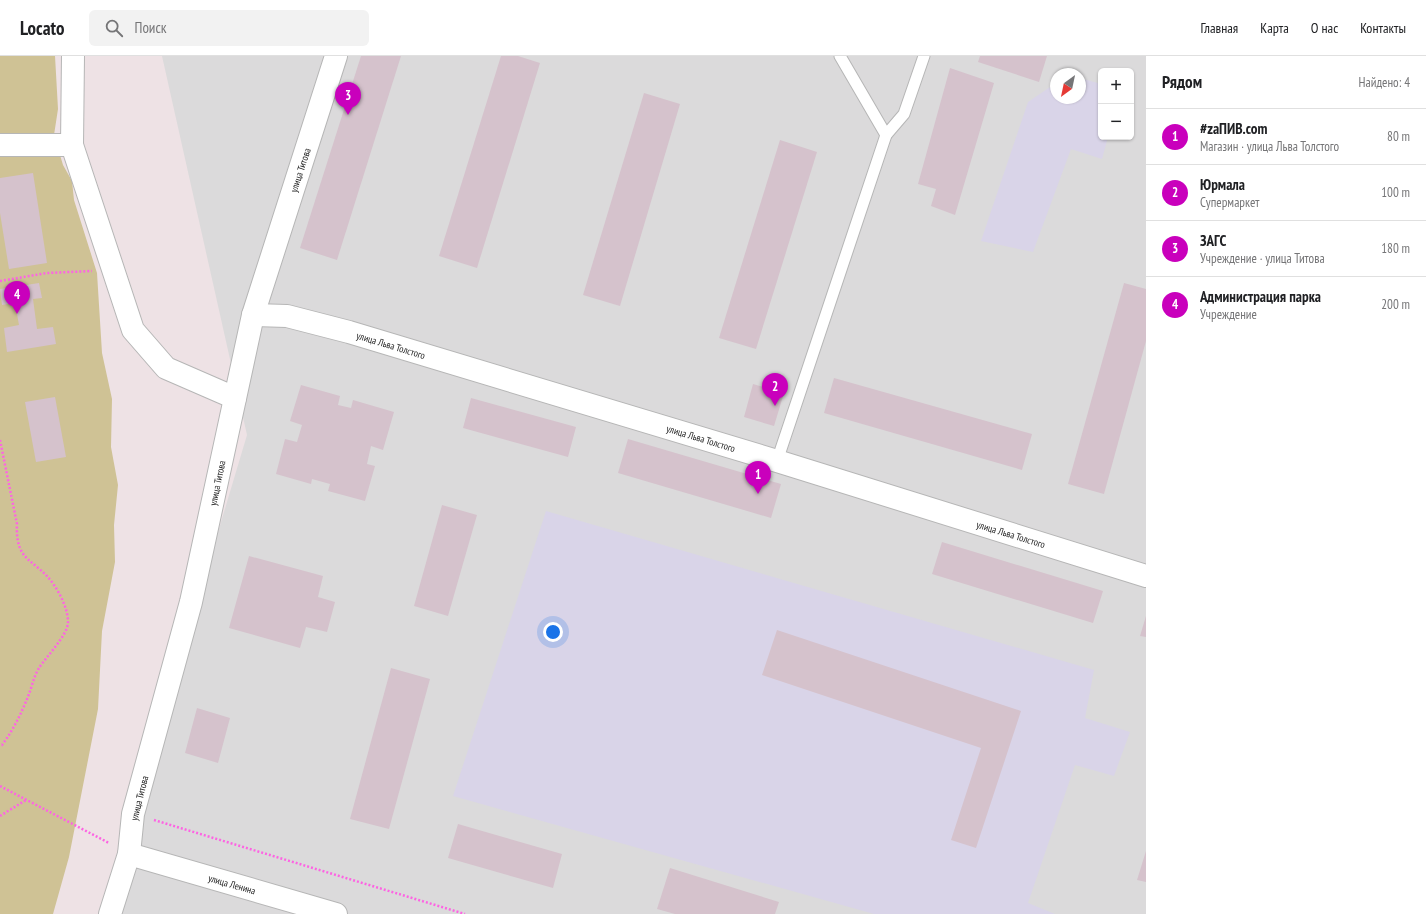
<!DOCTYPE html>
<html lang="ru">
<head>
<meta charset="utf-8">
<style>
	:root { --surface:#fff; --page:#f2f2f2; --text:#202124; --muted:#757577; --line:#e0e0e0; --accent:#c900bc }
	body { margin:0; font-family:"PT Sans Narrow",sans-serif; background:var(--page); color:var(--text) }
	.controls { position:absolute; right:12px; top:12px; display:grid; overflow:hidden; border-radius:6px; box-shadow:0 1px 3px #0004 }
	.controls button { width:36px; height:36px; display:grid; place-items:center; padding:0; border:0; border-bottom:1px solid var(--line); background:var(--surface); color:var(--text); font:20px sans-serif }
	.compass { position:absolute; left:1050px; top:12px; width:36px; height:36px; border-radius:50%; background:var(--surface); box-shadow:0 1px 3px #0004; rotate:213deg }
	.you { position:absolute; left:553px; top:576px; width:14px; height:14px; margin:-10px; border:3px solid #fff; border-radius:50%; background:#1a73e8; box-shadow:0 0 0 6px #1a73e833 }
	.badge { display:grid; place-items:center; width:26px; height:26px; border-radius:50%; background:var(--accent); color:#fff; font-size:13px; font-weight:700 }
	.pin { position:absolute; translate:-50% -33px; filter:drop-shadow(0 1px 2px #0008) }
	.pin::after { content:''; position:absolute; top:21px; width:14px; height:12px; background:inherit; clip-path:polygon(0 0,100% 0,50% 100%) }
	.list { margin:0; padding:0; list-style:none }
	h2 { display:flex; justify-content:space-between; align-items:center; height:52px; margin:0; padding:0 16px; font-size:17px }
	h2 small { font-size:13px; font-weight:400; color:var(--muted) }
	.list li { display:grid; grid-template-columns:26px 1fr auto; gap:12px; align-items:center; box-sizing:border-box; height:56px; padding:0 16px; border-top:1px solid var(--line) }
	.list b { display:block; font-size:15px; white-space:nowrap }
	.list p { margin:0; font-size:13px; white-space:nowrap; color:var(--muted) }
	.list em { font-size:13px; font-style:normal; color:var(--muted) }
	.icon { flex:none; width:22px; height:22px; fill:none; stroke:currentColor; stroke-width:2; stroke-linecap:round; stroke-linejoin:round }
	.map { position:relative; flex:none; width:1146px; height:858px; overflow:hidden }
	header { display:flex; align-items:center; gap:24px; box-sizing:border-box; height:56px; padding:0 20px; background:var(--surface); border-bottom:1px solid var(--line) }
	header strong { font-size:19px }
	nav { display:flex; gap:22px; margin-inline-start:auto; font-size:14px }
	.search { width:280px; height:36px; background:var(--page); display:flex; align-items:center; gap:10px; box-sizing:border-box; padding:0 14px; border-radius:6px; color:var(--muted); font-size:15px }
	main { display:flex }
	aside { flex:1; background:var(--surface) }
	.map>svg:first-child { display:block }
</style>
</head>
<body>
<header>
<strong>Locato</strong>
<div class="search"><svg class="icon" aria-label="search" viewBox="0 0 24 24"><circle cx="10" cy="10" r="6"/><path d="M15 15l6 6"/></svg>Поиск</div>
<nav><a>Главная</a><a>Карта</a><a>О нас</a><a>Контакты</a></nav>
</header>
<main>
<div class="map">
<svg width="1146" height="858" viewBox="0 0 1146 858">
	<rect width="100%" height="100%" fill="#eee2e5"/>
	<path fill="#dbdadb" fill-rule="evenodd" d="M162 0H1146V858H104L247 379ZM1101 15H1131V81H1101ZM1056 18H1080V42H1056Z"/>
	<g fill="#d9d4e8">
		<polygon points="1080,22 1101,28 1101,81 1108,81 1102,103 1071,93 1033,196 981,185 1028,46 1056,27 1056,42 1080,42"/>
		<polygon points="546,455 1094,614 1085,662 1130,676 1114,720 1075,709 1028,847 1055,858 874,858 453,740"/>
	</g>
	<polygon fill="#cfc295" points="0,0 55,0 58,53 54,79 63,109 72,125 74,144 97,217 102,297 112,343 111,391 118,429 114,469 115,506 102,575 98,653 69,801 53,858 0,858"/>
	<g fill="#d5c2cc">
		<polygon points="361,0 401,0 337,204 300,192"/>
		<polygon points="501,0 518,0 540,7 477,212 439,200"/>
		<polygon points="980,0 1047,0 1039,26 978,6"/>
		<polygon points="950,12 994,27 955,159 931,150 936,133 918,128"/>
		<polygon points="644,37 680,48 620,250 583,239"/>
		<polygon points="780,84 817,96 756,293 719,282"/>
		<polygon points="33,117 47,207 9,213 0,157 0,122"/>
		<polygon points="39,227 42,242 33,243 37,273 53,271 56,288 7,296 4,272 19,269 15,247 2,249 0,233"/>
		<polygon points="1124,227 1146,233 1146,285 1104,438 1068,428"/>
		<polygon points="834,322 1032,378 1022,414 824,357"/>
		<polygon points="753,328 784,337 774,370 744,361"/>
		<polygon points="301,329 340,340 338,349 351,352 353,344 394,356 383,394 371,390 367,408 375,410 365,445 328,435 330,428 312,423 311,428 276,418 285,383 297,386 302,369 290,365"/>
		<polygon points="55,341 66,401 36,406 25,346"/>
		<polygon points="471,342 576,371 568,401 463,372"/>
		<polygon points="628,383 781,428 771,462 618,417"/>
		<polygon points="442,449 477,459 448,560 414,550"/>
		<polygon points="942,486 1103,535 1093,567 932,518"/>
		<polygon points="249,500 323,520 318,541 335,546 327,576 306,571 300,592 229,572"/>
		<polygon points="1146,560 1146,581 1140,580"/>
		<polygon points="777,574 1021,655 976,792 951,784 981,692 762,619"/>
		<polygon points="391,612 430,623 389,773 350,763"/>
		<polygon points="197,652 230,662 218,707 185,697"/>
		<polygon points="458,768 562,798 553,832 448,802"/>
		<polygon points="1146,795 1146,826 1137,824"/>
		<polygon points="670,812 779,846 775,858 675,858 657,853"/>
	</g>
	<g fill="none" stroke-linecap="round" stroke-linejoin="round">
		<g stroke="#b6b6b6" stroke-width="13">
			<g id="lane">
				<polyline points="886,79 904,58 924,0"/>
				<polyline points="777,405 886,79 840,0"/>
			</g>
		</g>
		<g stroke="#b6b6b6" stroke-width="24">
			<g id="street">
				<polyline points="73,0 72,89 133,274 166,312 235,342"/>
				<polyline points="0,89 72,89"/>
				<polyline points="253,259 287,260 349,276 777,405 1146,520"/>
				<polyline points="129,798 336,858"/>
				<polyline points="110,858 129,798 133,758 191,546 253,259 336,0"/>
			</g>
		</g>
		<g stroke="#fd64e3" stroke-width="2.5" stroke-dasharray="2 2" stroke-linecap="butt">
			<polyline points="0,225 47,217 92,215"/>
			<path d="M0 384 17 468C15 508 36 502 54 529 61 539 68 554 68 566 68 579 46 601 39 612 34 620 32 630 29 638 22 656 14 673 2 689H0"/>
			<polyline points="0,730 109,787"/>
			<polyline points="0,760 26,744"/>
			<polyline points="154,764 465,858"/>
		</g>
		<use href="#lane" stroke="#fff" stroke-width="11"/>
		<use href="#street" stroke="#fff" stroke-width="22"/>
	</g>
	<g text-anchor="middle" stroke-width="3" stroke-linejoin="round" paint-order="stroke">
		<g font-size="10" fill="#1d1d1d" stroke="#fff">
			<text transform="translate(300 114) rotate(-72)" y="4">улица Титова</text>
			<text transform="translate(391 289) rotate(17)" y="4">улица Льва Толстого</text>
			<text transform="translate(701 382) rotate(17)" y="4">улица Льва Толстого</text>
			<text transform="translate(217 427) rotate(-78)" y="4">улица Титова</text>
			<text transform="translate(1011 478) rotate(17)" y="4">улица Льва Толстого</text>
			<text transform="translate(139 742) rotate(-76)" y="4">улица Титова</text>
			<text transform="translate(232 828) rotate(16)" y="4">улица Ленина</text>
		</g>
	</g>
</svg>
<div class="controls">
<button>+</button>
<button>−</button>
</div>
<svg class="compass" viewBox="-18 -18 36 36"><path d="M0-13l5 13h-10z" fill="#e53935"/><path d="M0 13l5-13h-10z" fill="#757577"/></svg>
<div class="you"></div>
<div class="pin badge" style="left:758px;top:438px">1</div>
<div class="pin badge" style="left:775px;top:350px">2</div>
<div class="pin badge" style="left:348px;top:59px">3</div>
<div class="pin badge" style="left:17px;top:258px">4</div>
</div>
<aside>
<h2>Рядом<small>Найдено: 4</small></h2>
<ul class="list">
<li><span class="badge">1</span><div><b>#zaПИВ.com</b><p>Магазин · улица Льва Толстого</p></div><em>80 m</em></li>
<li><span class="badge">2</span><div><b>Юрмала</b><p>Супермаркет</p></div><em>100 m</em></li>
<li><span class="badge">3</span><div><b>ЗАГС</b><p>Учреждение · улица Титова</p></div><em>180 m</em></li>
<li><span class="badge">4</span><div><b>Администрация парка</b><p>Учреждение</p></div><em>200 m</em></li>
</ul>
</aside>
</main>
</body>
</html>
